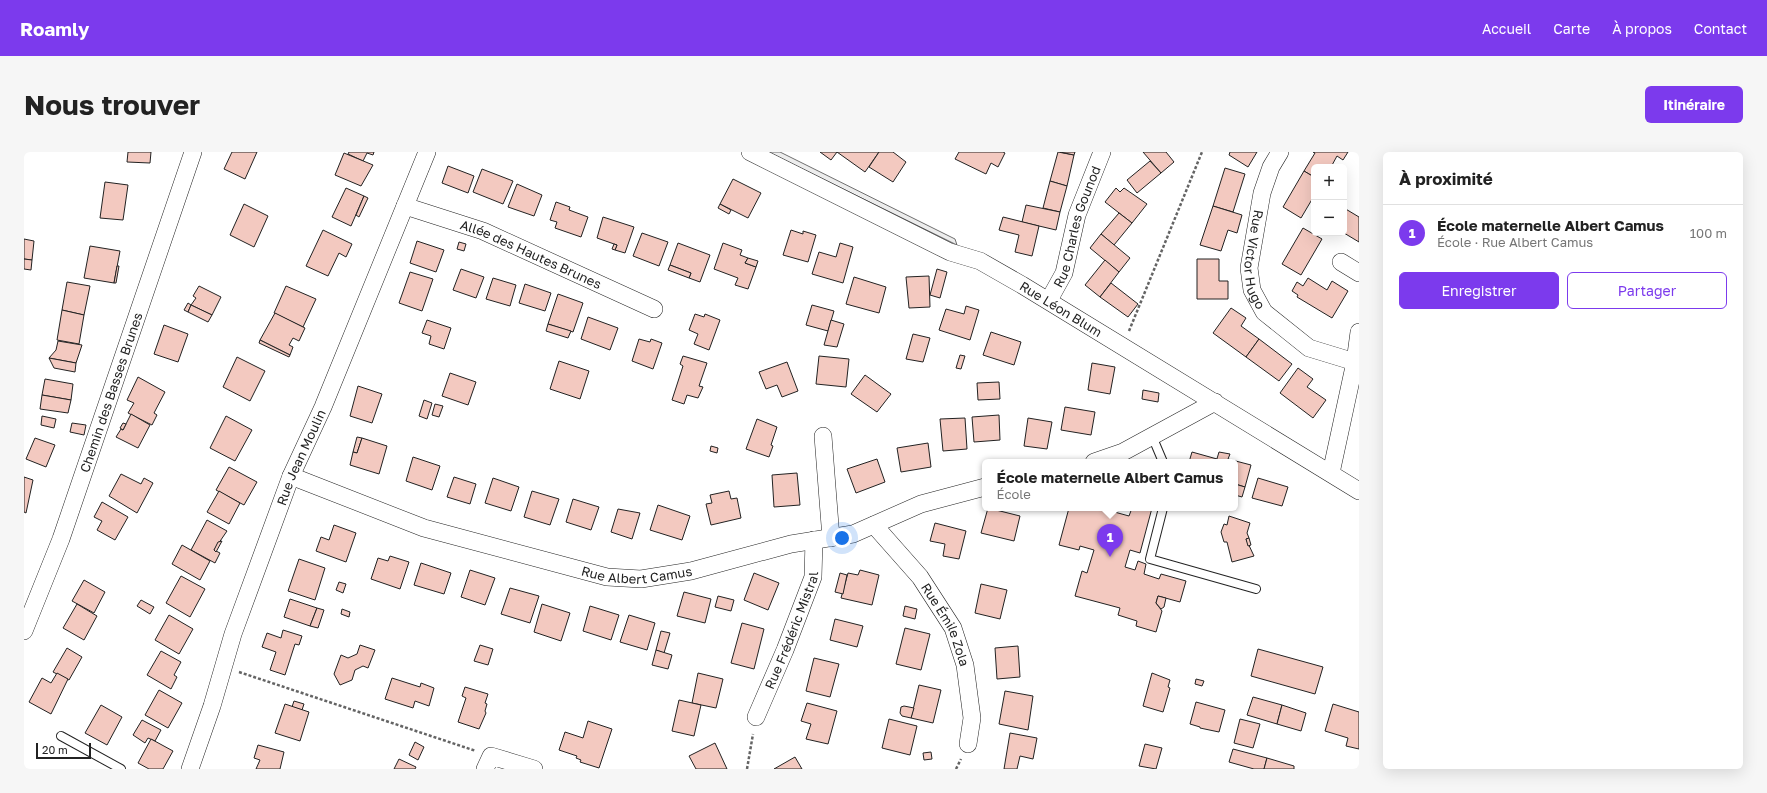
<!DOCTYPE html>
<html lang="fr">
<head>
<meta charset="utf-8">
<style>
	:root { --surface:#fff; --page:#f6f6f6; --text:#222; --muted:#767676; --line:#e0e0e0; --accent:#7c3aed }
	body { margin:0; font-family:"Golos Text",sans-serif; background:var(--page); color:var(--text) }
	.controls { position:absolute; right:12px; top:12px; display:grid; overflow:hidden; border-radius:6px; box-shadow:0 4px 16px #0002 }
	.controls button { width:36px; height:36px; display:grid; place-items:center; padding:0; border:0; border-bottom:1px solid var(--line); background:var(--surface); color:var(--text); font:20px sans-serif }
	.scale { position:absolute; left:12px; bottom:10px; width:55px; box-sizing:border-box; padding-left:4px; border:2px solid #222; border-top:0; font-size:11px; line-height:14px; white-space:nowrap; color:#222; -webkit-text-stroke:3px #fff; paint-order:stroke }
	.you { position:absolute; left:818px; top:386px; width:14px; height:14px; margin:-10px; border:3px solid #fff; border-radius:50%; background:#1a73e8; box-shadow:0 0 0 6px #1a73e833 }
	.badge { display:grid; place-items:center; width:26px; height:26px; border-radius:50%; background:var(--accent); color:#fff; font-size:13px; font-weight:700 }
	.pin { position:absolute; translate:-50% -33px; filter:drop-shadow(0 1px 2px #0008) }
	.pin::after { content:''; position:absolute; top:21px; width:14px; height:12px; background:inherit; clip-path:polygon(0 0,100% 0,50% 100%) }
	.popup { position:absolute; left:958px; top:307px; width:256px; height:52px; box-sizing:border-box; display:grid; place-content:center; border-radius:6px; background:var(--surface); filter:drop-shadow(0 1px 3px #0005); font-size:13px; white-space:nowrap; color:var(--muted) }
	.popup b { font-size:15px; color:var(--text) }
	.popup::after { content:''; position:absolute; left:50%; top:100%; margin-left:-8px; border:8px solid transparent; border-top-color:var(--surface) }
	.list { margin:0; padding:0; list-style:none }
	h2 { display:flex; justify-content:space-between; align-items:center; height:52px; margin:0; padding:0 16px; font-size:17px }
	h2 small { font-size:13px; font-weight:400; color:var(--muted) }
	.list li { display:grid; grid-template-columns:26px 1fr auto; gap:12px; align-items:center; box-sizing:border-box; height:56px; padding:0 16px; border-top:1px solid var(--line) }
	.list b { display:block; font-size:15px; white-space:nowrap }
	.list p { margin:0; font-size:13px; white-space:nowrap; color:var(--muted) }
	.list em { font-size:13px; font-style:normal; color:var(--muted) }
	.actions { display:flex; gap:8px; padding:12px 16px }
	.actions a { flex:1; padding:9px 0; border:1px solid var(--accent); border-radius:6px; text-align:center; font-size:14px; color:var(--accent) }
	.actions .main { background:var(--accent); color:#fff }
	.map { position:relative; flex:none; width:1335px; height:617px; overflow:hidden; border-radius:6px }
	header { display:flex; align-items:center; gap:24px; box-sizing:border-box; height:56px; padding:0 20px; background:var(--accent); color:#fff }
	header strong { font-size:19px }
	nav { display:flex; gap:22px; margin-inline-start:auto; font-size:14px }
	.intro { display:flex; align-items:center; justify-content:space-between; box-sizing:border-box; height:96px; padding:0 24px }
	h1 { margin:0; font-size:28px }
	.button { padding:10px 18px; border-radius:6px; background:var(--accent); color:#fff; font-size:14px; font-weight:700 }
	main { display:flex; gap:24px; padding:0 24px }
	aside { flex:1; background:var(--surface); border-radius:6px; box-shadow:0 4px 16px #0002 }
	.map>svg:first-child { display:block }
</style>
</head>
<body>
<header>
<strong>Roamly</strong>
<nav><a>Accueil</a><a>Carte</a><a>À propos</a><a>Contact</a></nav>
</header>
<div class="intro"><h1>Nous trouver</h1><a class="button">Itinéraire</a></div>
<main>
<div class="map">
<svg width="1335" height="617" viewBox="0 0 1335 617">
	<rect width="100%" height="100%" fill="#fff"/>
	<polygon fill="#ededed" stroke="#6f6f6f" points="744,0 756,0 931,87 933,93"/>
	<g fill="#f3c9c0" stroke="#222">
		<polygon points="104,0 127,0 126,11 103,10"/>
		<polygon points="208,0 233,0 221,27 200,17"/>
		<polygon points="325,0 350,0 349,3 343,1 339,9 324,2"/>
		<polygon points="796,0 813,0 807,8"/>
		<polygon points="813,0 855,0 841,20"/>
		<polygon points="855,0 869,0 882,10 869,30 845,15"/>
		<polygon points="935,0 979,0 981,1 974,15 967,11 962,22 931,7"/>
		<polygon points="1034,0 1050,3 1043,34 1026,29"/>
		<polygon points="1036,0 1051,0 1050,3"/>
		<polygon points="1119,0 1142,0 1150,10 1137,21"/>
		<polygon points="1206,0 1233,0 1224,15 1205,3"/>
		<polygon points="1289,0 1324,0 1319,8 1313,4 1307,15 1290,15 1290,25 1280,19 1291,1"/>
		<polygon points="320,1 349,13 337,34 311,23"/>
		<polygon points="1126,9 1137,21 1113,41 1103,28"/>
		<polygon points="424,14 450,24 444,41 418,31"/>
		<polygon points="1201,16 1221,22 1209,60 1189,54"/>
		<polygon points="458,17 489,29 479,52 449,40"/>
		<polygon points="1280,19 1290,25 1290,44 1277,66 1259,55"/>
		<polygon points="709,27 737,41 724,66 696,52"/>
		<polygon points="1026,29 1043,34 1036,60 1019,56"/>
		<polygon points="81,30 104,33 99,68 76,66"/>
		<polygon points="493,32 518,43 510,64 484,55"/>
		<polygon points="322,36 340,44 327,74 308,65"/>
		<polygon points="1092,36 1096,40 1100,36 1123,52 1108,71 1081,50"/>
		<polygon points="340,44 344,46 335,65 332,63"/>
		<polygon points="532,50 546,55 545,58 564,65 557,85 531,76 533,70 526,68"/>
		<polygon points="220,52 244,64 230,95 206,83"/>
		<polygon points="696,52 707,58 705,62 694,56"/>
		<polygon points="1002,53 1036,60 1032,78 998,70"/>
		<polygon points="1189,54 1218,63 1213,81 1204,78 1197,99 1176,93"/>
		<polygon points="1320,56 1335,65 1335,90 1320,81"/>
		<polygon points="1095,61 1108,71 1090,93 1077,82"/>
		<polygon points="579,65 610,75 601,101 591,98 593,93 573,86"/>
		<polygon points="979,65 1015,74 1008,104 991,100 995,83 975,78"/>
		<polygon points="1279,76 1298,87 1277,123 1258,112"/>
		<polygon points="299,78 328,92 322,105 315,101 304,124 282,114"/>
		<polygon points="767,78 779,82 779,79 792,83 784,110 759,103"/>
		<polygon points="618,81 644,90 635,114 609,104"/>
		<polygon points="1077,82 1106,106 1095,120 1066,96"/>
		<polygon points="0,87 10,89 8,108 0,107"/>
		<polygon points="393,89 420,98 412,120 386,111"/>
		<polygon points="435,90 442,92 440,99 433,97"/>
		<polygon points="654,91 686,103 676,130 665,126 667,121 646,113"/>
		<polygon points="699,91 718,98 716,103 724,106 721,111 732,115 724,137 711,133 714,126 690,117"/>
		<polygon points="816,91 829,95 819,131 788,122 795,100 812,105"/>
		<polygon points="590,92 593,93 591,98 588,97"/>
		<polygon points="66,94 96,99 90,131 60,126"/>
		<polygon points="724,106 734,109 732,115 721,111"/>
		<polygon points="0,107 8,108 7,118 0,117"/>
		<polygon points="1173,107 1195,107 1195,129 1204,129 1204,147 1173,147"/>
		<polygon points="1081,108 1095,120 1076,145 1061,133"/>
		<polygon points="646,113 667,121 665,126 644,118"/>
		<polygon points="93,114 95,114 92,131 90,131"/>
		<polygon points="437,117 460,125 452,146 429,138"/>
		<polygon points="913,117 923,120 916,146 906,143"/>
		<polygon points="386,120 409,127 398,159 375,151"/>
		<polygon points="905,124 906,155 885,156 882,125"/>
		<polygon points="830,125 862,135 855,161 822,152"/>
		<polygon points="469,126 492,133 486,154 462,147"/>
		<polygon points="1284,126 1303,138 1308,129 1324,139 1308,166 1273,145 1274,143 1268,139 1273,130 1279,134"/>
		<polygon points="43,130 66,134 60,163 38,158"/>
		<polygon points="1087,131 1114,152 1104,165 1076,145"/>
		<polygon points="501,132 527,141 521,159 495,151"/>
		<polygon points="175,134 197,145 188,163 167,153 172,146 169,144"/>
		<polygon points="262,134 292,147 279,175 250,161"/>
		<polygon points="534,142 559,151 549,180 524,172"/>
		<polygon points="164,151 167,153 164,160 160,158"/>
		<polygon points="167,153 188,163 184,170 164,160"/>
		<polygon points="788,153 810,159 804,179 782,173"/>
		<polygon points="942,154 955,158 946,188 915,178 922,157 940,162"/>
		<polygon points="1207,156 1222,166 1217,174 1235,187 1222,205 1189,181"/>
		<polygon points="38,158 60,163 55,192 33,188"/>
		<polygon points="251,161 281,176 275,189 269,186 265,193 269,195 266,203 236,188"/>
		<polygon points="671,162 680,165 681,162 696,168 685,198 670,192 674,182 665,178"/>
		<polygon points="564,165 594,176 586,198 557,187"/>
		<polygon points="403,168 427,176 420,197 405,192 407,184 398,181"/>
		<polygon points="807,168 820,172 813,195 800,193"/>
		<polygon points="524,172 547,179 544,186 522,179"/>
		<polygon points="140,173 164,182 154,210 130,202"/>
		<polygon points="967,180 997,190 990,213 959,203"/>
		<polygon points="889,182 906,186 899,210 882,207"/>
		<polygon points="615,187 626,190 627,187 638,191 629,217 608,209"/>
		<polygon points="1235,187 1268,212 1255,229 1222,205"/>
		<polygon points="236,188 266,203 265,205 235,191"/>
		<polygon points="34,189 58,193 52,211 25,206 32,198"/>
		<polygon points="936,203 941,204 937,217 932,216"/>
		<polygon points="659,204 683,211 675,234 679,235 674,246 663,243 660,252 648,248 659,214 656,212"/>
		<polygon points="795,204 825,207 822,235 792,232"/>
		<polygon points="213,205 241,219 226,249 199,235"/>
		<polygon points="25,206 52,211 51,220 30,216"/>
		<polygon points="535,209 565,219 556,247 526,237"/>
		<polygon points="763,210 774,239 758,245 753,233 742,237 735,220"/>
		<polygon points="1068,211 1091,215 1086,242 1064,238"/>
		<polygon points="1274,216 1289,227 1283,235 1302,248 1289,266 1256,241"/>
		<polygon points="426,221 452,230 444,253 418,244"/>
		<polygon points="841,223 867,242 853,260 827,242"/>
		<polygon points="114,225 141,240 130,261 133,263 128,273 104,261 110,251 103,248"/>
		<polygon points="21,227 49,232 47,248 18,243"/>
		<polygon points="975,230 976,247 954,248 953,231"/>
		<polygon points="334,234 358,242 348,271 326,264"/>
		<polygon points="1119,238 1135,241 1134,250 1118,247"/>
		<polygon points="18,243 47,248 44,261 16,257"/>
		<polygon points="400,248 408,251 403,267 395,264"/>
		<polygon points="411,252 419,254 415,265 408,263"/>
		<polygon points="1041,255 1071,260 1067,283 1037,278"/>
		<polygon points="107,262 126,273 114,296 92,285 97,277 99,278"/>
		<polygon points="975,263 976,288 950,290 948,265"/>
		<polygon points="18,264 32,267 30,276 17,273"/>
		<polygon points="202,264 228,278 211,309 186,296"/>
		<polygon points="941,266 943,297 919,299 916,267"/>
		<polygon points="1004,266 1028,270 1023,297 1000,294"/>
		<polygon points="733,267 753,275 747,293 749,294 745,305 722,297"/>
		<polygon points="48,271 62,273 60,283 46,280"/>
		<polygon points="99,271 102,272 99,278 96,276"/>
		<polygon points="333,285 338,286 333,301 329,300"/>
		<polygon points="11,286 31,293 22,315 2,307"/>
		<polygon points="338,286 363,294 355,322 326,313 329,300 333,301"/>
		<polygon points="904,291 907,315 877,320 873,296"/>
		<polygon points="687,294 694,296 693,301 686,299"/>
		<polygon points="1168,300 1193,307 1192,310 1165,310"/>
		<polygon points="1195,300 1206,302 1204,307 1227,313 1221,335 1211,332 1211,310 1192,310"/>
		<polygon points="389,305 416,314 408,338 382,329"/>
		<polygon points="853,307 861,330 832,341 823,317"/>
		<polygon points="205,315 233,330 220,353 192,338"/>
		<polygon points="773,321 776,353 750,355 748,323"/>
		<polygon points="97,322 117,332 120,326 129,331 113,361 85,344"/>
		<polygon points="0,325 9,328 2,361 0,360"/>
		<polygon points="430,325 452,332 446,352 423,345"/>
		<polygon points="469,326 495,335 487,359 461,351"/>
		<polygon points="1234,326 1264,335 1258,354 1228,346"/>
		<polygon points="1211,332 1221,335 1218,345 1211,343"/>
		<polygon points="195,339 216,351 205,372 183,360"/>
		<polygon points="508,339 535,347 526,373 500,365"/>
		<polygon points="705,339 707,347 713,346 717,366 687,373 682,352 688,351 686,343"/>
		<polygon points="549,347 575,355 567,378 542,370"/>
		<polygon points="78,350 104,365 91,388 73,378 78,369 70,365"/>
		<polygon points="634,353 666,364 658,388 626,378"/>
		<polygon points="964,356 996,364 990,389 957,381"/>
		<polygon points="1045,356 1076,356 1105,364 1108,356 1128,356 1116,401 1106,398 1101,415 1111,418 1114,409 1122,412 1120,422 1135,427 1137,422 1162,429 1156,450 1134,444 1132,451 1138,459 1132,480 1112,474 1113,469 1094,463 1096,456 1051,444 1058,419 1063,421 1070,398 1056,394 1055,398 1035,393"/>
		<polygon points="594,357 616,361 608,387 587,380"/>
		<polygon points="1205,364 1226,371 1223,381 1225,386 1222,387 1230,404 1208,410 1203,390 1200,390 1197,380 1200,372 1203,373"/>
		<polygon points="183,368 203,379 190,398 196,401 191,411 167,398"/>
		<polygon points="911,371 942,379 935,407 919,404 921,392 906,389"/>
		<polygon points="310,373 332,381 322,410 292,399 297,385 305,388"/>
		<polygon points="1225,386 1227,393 1224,394 1222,387"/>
		<polygon points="198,389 192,400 190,398 194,390"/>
		<polygon points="158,393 186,409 176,428 148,412"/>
		<polygon points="366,404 385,410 376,437 347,427 354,406 364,409"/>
		<polygon points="275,407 301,416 291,448 264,439"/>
		<polygon points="397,411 427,421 420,442 390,433"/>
		<polygon points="446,418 471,426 461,453 437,445"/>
		<polygon points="836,418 855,423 848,453 817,446 824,421 834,423"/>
		<polygon points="730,421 755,431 744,458 720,448"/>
		<polygon points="816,421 823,423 819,442 811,440"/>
		<polygon points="157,424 181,437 166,465 142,451"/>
		<polygon points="60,428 81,440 70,461 48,449"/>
		<polygon points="315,430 322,432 319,441 312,438"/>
		<polygon points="957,432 983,438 976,467 951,461"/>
		<polygon points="486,436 515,444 506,471 477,462"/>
		<polygon points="660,440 687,447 681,471 653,464"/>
		<polygon points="694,444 710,448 707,459 691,455"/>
		<polygon points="1134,444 1142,446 1140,455 1137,457 1132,451"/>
		<polygon points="266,447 293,456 286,474 260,465"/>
		<polygon points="117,448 130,455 126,462 113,454"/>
		<polygon points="53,452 73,464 60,488 39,476"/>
		<polygon points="518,452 546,461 537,489 510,480"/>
		<polygon points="566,454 595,463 587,488 559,479"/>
		<polygon points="881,454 893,457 891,467 879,464"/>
		<polygon points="293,456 300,458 294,476 286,474"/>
		<polygon points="318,457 326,460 325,465 317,462"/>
		<polygon points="145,463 169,477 155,502 131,488"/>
		<polygon points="605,463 631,471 623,498 596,490"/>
		<polygon points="811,467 839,474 833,495 806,488"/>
		<polygon points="718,471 740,477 730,517 707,511"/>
		<polygon points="881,476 906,482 897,518 872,512"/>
		<polygon points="259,478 278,484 275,493 271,492 261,523 246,518 252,500 238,495 243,481 257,486"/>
		<polygon points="637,479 646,481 640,501 632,498"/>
		<polygon points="336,493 351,498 344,516 339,514 331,518 328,528 316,533 310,522 317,503 324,506 333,502"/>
		<polygon points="456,493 469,497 464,513 450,509"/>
		<polygon points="994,494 996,525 973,527 971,496"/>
		<polygon points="43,496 58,505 45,528 29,520"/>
		<polygon points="1234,497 1299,515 1291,542 1227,524"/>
		<polygon points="632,498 648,503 644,517 628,513"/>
		<polygon points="137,499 157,510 150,523 153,525 147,537 123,523"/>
		<polygon points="790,506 815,512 806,545 782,539"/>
		<polygon points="33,521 44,527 27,562 5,550 18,526 27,531"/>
		<polygon points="674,521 699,527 692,556 668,551"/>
		<polygon points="1128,521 1146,528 1144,535 1146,536 1139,560 1119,554"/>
		<polygon points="368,526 396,535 397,531 410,536 405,554 391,549 389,556 361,547"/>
		<polygon points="1172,527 1180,529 1178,534 1171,532"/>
		<polygon points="895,533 917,538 909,571 887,566"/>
		<polygon points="441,535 464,542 461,551 463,552 461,559 462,561 455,577 434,570 442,546 438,544"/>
		<polygon points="135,538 158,551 144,576 121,563"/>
		<polygon points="981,539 1009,544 1004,578 975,572"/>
		<polygon points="1229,545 1258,553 1253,572 1223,563"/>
		<polygon points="655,548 677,553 670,584 648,579"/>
		<polygon points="270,549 280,552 278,558 268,555"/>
		<polygon points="1172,550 1201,558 1195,580 1176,576 1176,575 1166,572"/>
		<polygon points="783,551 813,559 804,592 782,587 787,572 777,569"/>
		<polygon points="261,552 285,560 276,589 251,581"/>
		<polygon points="1309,552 1335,560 1335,597 1322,594 1324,586 1301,579"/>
		<polygon points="77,553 98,565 83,593 61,581"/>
		<polygon points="1258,553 1282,561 1277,579 1253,572"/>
		<polygon points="880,554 890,556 887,566 878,564 876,561 877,555"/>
		<polygon points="865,567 893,574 886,603 858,596"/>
		<polygon points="1216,567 1236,572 1229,596 1210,591"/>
		<polygon points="118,568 137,578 131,589 124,586 121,591 109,583"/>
		<polygon points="564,569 588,577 575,616 556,610 557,608 552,606 553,604 535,598 541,580 559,586"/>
		<polygon points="986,581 1013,586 1009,607 996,604 993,617 980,617"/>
		<polygon points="127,587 149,599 139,617 125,617 114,611"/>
		<polygon points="391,590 400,595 394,608 385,603"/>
		<polygon points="691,591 703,617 672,617 665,604"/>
		<polygon points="1121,592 1138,596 1132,617 1115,614"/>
		<polygon points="234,593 260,600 256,617 232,617 236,608 230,606"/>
		<polygon points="1209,597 1243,606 1240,617 1230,617 1205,610"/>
		<polygon points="907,600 908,607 900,608 899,601"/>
		<polygon points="771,605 778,617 750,617"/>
		<polygon points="1243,606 1270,614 1270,617 1240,617"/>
		<polygon points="375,607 392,615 391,617 370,617"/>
	</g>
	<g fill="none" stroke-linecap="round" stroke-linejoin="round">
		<g stroke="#222" stroke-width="10">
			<g id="service">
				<polyline points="1128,284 1139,310"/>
				<polyline points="1139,356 1126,407 1232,437"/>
				<polyline points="37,584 97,617"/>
			</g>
		</g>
		<g stroke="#222" stroke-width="18">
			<g id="minor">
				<path id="s1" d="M726 0 926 100 956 109 998 133 1335 339"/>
				<path id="s2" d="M1256 0 1247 15 1238 41 1225 116 1228 138 1240 160 1285 196 1331 210 1307 321"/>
				<path id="s3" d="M381 54 459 79 630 157"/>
				<polyline points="1317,110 1335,121"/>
				<path id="s4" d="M1025 148 1040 121 1053 63 1078 0"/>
				<polyline points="1331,210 1335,180"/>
				<polyline points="799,284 807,386"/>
				<polyline points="1070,310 1099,300 1191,250"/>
				<path id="s5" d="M267 324 400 376 583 425 617 427 667 419 767 392 829 382 897 352 961 335"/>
				<path id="s6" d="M850 373 896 425 929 476 941 513 948 566 944 592"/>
				<path id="s7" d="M0 479 37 387 169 0"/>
				<path id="s8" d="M732 565 761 498 789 425 790 388"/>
				<path id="s9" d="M166 617 188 554 209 482 267 324 299 255 403 0"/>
				<polyline points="461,617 467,604 510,617"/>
			</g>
		</g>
		<g stroke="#646464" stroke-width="2.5" stroke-dasharray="3 2" stroke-linecap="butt">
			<polyline points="1105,179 1178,0"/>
			<polyline points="215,520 452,599"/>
			<polyline points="723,617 729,582"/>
			<polyline points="932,617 937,607"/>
		</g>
		<use href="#service" stroke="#fff" stroke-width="8"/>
		<use href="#minor" stroke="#fff" stroke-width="17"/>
	</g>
	<g text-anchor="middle" stroke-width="3" stroke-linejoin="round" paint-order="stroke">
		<g font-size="13" fill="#222" stroke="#fff">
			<text dy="5" stroke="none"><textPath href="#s4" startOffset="79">Rue Charles Gounod</textPath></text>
			<text dy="5" stroke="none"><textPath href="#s3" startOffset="135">Allée des Hautes Brunes</textPath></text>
			<text dy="5" stroke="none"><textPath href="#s2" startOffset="113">Rue Victor Hugo</textPath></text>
			<text dy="5" stroke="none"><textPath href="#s1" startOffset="349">Rue Léon Blum</textPath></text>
			<text dy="5" stroke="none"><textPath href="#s7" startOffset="254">Chemin des Basses Brunes</textPath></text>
			<text dy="5" stroke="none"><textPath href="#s9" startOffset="331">Rue Jean Moulin</textPath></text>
			<text dy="5" stroke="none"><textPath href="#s5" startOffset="362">Rue Albert Camus</textPath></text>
			<text dy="5" stroke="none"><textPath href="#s6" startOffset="124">Rue Émile Zola</textPath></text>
			<text dy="5" stroke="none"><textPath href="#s8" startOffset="94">Rue Frédéric Mistral</textPath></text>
		</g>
	</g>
</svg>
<div class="controls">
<button>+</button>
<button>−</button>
</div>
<div class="scale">20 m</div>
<div class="you"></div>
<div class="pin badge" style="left:1086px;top:405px">1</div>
<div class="popup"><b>École maternelle Albert Camus</b>École</div>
</div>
<aside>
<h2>À proximité<small></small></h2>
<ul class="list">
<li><span class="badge">1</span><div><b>École maternelle Albert Camus</b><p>École · Rue Albert Camus</p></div><em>100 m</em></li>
</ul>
<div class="actions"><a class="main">Enregistrer</a><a>Partager</a></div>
</aside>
</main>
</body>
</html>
